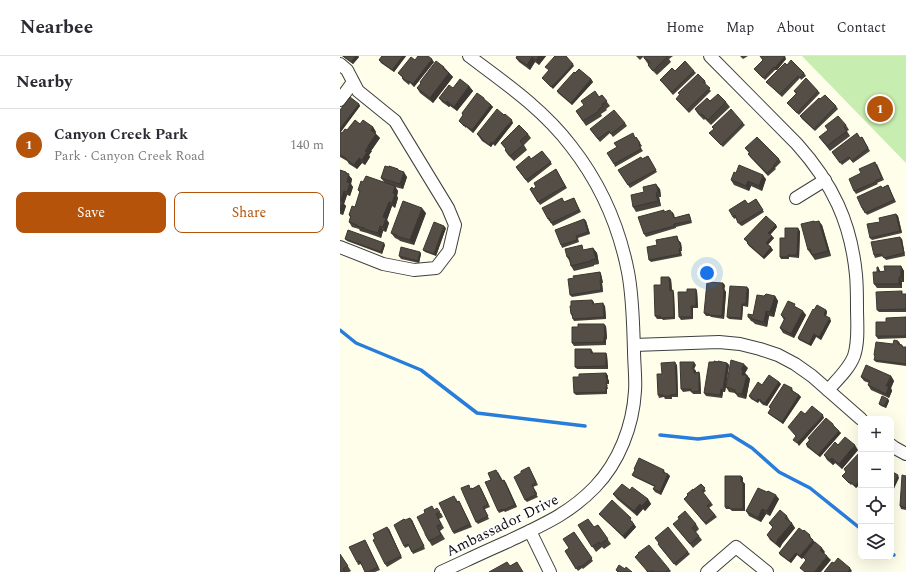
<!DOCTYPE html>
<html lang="en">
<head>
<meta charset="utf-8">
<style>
	:root { --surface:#fff; --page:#f7f7f7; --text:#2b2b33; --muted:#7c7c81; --line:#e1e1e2; --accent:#b45309 }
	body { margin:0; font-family:Spectral,serif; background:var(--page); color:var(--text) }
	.controls { position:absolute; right:12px; bottom:12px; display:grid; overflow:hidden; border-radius:8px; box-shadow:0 4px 16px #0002 }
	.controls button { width:36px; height:36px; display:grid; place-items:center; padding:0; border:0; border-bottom:1px solid var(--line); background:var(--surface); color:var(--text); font:20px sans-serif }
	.you { position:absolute; left:367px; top:217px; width:14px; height:14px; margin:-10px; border:3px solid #fff; border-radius:50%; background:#1a73e8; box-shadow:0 0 0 6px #1a73e833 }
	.badge { display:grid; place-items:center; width:26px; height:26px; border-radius:50%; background:var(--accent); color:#fff; font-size:13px; font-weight:700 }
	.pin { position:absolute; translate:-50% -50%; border:2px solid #fff; box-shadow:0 1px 4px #0006 }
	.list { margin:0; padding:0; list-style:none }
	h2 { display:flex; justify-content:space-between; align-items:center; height:52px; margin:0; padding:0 16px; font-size:17px }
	h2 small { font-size:13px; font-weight:400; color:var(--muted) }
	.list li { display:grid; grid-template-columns:26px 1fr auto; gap:12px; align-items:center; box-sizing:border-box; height:72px; padding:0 16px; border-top:1px solid var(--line) }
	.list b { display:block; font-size:15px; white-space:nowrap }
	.list p { margin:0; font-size:13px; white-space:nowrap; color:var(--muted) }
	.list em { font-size:13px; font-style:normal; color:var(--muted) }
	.actions { display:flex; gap:8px; padding:12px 16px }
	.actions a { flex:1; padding:9px 0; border:1px solid var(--accent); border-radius:8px; text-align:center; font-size:14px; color:var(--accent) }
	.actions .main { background:var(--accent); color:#fff }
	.icon { flex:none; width:22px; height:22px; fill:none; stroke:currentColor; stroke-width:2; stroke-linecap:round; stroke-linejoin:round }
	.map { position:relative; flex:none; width:566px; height:516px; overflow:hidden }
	header { display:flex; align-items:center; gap:24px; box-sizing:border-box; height:56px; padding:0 20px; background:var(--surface); border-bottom:1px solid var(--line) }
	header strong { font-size:19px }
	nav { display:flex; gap:22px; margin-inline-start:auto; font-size:14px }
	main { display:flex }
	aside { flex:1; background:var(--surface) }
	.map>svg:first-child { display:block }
</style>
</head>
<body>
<header>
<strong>Nearbee</strong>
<nav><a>Home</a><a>Map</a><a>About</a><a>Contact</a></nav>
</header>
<main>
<aside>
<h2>Nearby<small></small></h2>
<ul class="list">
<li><span class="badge">1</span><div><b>Canyon Creek Park</b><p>Park · Canyon Creek Road</p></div><em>140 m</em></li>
</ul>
<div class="actions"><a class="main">Save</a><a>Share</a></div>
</aside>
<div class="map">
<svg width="566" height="516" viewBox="0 0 566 516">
	<rect width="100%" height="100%" fill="#fffeea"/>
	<polygon fill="#c8edb0" points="462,0 566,0 566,107"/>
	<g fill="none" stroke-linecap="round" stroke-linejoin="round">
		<g stroke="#287cdb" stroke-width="3.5">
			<polyline points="0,274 16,287 81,314 137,357 245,370"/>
			<polyline points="320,379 358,383 391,379 412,392 439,416 470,432 521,473"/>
			<polyline points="551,497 554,499"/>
		</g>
		<g stroke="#3f3f3f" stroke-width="14">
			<g id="minor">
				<path d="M370 0 457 88C492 127 511 166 516 219 517 229 517 241 517 252 517 268 519 285 514 300 509 313 497 324 488 334"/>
				<polyline points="0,8 7,14 18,35 55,65 108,152 115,169 109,195 96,212 74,214 43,208 0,191"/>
				<polyline points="0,44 13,26"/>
				<polyline points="456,142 485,124"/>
				<polyline points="294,289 379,286 400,288 420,293 438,299 455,308 472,320 521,363"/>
				<polyline points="551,389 555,392 566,398"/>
				<polyline points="190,475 210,516"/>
				<path d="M101 516C123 506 146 495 169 485 202 469 229 458 255 431 279 406 293 370 295 335 296 322 294 308 294 294 293 268 293 242 288 216 279 170 260 127 231 90 203 53 165 27 129 0"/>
				<polyline points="367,516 396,491 427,516"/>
			</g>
		</g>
		<use href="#minor" stroke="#fff" stroke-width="12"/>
	</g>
	<g fill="#49433d">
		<polygon points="2,0 18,0 19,1 13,8"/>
		<polygon points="42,0 66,0 54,16 41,7 39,4"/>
		<polygon points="177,0 206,0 199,9 195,6 190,14 179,6 176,2"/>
		<polygon points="296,0 333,0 329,3 331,6 317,19 311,13 308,9 308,8 304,2 304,0 300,4"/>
		<polygon points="400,0 408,0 403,3"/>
		<polygon points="420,0 446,3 437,14 435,14 425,24 414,13 423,4"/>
		<polygon points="75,4 94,6 74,31 70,27 69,29 63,24 62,21 58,17"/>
		<polygon points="447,9 464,17 466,20 461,24 460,22 442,41 428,28 426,26"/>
		<polygon points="104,11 113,21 93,47 80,37 77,32 81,28 80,26"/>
		<polygon points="335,15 354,15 356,17 333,39 320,24"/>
		<polygon points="235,17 251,23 253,26 232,49 218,37 217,35"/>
		<polygon points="365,25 366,27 365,28 371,35 349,57 336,43"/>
		<polygon points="129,30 133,35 117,55 110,50 109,51 102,46 99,42 113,32"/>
		<polygon points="454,35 478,35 480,37 459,59 447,47 456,38"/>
		<polygon points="262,39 270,50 266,53 267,54 261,58 262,60 246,70 236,55"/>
		<polygon points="146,45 151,49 153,51 133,77 126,71 126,72 119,65 123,59 122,57"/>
		<polygon points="370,45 386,46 390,51 371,69 365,63 364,64 358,58 355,53"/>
		<polygon points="19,48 20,50 0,77 2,77 20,68 33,71 36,76 35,77 40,82 31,95 32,95 29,99 30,101 25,109 22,107 17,113 9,108 7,105 0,101 0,54"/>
		<polygon points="496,50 498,53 475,75 462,63 460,60"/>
		<polygon points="173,67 155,90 153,88 151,91 142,85 137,78"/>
		<polygon points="285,67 287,70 273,81 270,77 260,86 250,73"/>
		<polygon points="403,67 405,69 383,91 369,77 374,73 372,71"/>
		<polygon points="506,69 509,74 507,75 510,80 490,95 479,81"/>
		<polygon points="188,78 191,82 184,89 187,94 174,105 168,99 165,94 166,93 161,87"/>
		<polygon points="295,81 296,81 302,90 300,91 303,95 275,111 274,108"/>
		<polygon points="522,81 530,95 513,107 510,103 502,109 492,96"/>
		<polygon points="405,92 439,103 441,106 435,112 436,113 428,120 410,101 408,98 409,97"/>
		<polygon points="202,95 212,108 188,127 176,111 191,103"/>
		<polygon points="308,100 317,116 290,132 278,114"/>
		<polygon points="537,108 544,124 537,127 538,128 516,138 514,135 521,117"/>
		<polygon points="216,113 227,132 200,149 190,133 193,133 196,131"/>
		<polygon points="0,114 8,118 12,123 11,128 13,131 10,140 7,139 4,148 6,150 3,159 0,158"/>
		<polygon points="60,115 67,121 63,133 55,131 58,135 57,140 58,142 55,152 52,150 47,164 49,167 46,176 43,175 41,182 27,177 20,175 19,173 12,171 9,166 10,161 9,159 15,151 20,137 18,134 23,126 44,126 41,122"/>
		<polygon points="426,123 422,135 411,130 409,135 394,129 391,124"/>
		<polygon points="548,129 556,146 527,159 524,154 523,155 522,152 541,130 542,132"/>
		<polygon points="320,133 321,141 319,141 321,150 296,156 293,151"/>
		<polygon points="234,142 241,156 213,170 210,165 209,165 208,163 224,146"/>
		<polygon points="416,143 424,156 402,170 400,169 396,162 394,163 393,161 408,148"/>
		<polygon points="325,156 332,156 334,158 335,162 349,158 350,160 352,167 336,171 336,172 306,181 304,178"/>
		<polygon points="86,157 74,189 60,185 59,184 55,182 51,177"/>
		<polygon points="556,158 558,160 562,177 532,184 530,182 540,166"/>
		<polygon points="244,163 246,165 250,178 238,182 239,186 222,192 221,189"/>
		<polygon points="474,165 475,166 482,169 491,200 475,204 468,194"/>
		<polygon points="436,169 437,171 430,179 434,182 428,189 433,194 424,203 409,190 407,187 408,187 404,183"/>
		<polygon points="106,172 96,200 85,196 83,194"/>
		<polygon points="460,175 459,202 449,201 449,203 441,203 440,201 445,182"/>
		<polygon points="337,180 338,182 339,185 341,187 342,195 341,195 342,200 311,206 309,204 317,189"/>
		<polygon points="5,183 45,189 42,198 7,185"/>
		<polygon points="562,183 565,200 546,204 543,200 535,202 534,199"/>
		<polygon points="253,192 257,197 259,208 254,209 254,210 234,215 231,210 230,206 227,201 245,194"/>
		<polygon points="80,196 81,198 79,207 61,203 59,200"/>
		<polygon points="561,210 564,215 564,226 562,226 562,232 537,232 534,228 538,211 541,216 545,215"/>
		<polygon points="260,216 261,218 263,227 262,227 263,236 232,241 230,239 234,222"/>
		<polygon points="331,223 332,234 334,237 335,263 323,264 322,263 317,263 315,260 321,229"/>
		<polygon points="385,229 384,233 386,236 384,263 371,261 370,260 366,260 364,257"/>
		<polygon points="409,233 408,251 403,250 402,264 389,263 387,261"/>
		<polygon points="357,235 358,252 353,252 353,263 341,264 339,261"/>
		<polygon points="564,238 566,238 566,256 539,256 537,254"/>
		<polygon points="424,240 435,240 438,245 434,261 429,260 427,271 415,268 413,266 411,265 408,261 413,259"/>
		<polygon points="252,244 254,246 254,248 265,250 266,263 234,265 233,263 232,260 231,258"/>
		<polygon points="458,252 466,259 454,282 443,277 440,272 444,264 441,259"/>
		<polygon points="474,254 486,254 487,256 486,260 491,265 481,284 476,281 471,290 459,284 458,282"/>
		<polygon points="566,261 566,282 538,283 536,280 546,266"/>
		<polygon points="266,270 267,283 266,284 266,289 234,290 232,287"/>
		<polygon points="558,285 560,287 560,289 562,289 563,291 566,291 566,310 536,306 534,304 535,301 534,299"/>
		<polygon points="251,293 253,296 253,297 266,297 267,299 268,313 237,313 235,311"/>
		<polygon points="387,307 389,309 386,331 408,312 405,317 410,323 406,343 398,341 395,337 389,336 386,331 385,336 383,336 382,342 366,340 364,337"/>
		<polygon points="337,309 338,341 332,341 332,343 325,343 324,341 319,342 318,339 322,318"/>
		<polygon points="356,309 354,313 356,315 356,316 359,316 360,319 361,338 353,338 351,335 343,336 341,333"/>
		<polygon points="266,317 268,320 268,323 269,325 269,328 267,328 268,333 267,333 267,338 236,339 234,337 239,321"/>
		<polygon points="551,320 554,325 551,332 552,335 549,342 531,334 528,329 529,327 524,325 521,321"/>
		<polygon points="439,326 441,328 427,350 423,349 419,345 418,347 411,343 409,340 422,329"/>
		<polygon points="452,332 453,335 459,339 461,341 443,368 430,359 428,357 431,353 429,351"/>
		<polygon points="548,343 549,345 546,352 541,350 539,348"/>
		<polygon points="495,370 494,371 501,377 480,401 467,391 466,388 469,384 468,382"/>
		<polygon points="498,389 518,394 502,413 495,407 493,409 487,404 484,399"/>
		<polygon points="521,395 521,427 516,432 512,428 511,429 502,420 506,416"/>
		<polygon points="189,411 198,429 193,431 197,437 196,438 198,441 187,446 185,444 181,417"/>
		<polygon points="294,413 324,414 325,417 330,420 321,439 315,436 313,433 315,431 294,421 292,419 295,415"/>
		<polygon points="158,416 163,425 164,424 166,427 177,451 165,456 164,455 159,457 158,455 151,424"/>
		<polygon points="401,420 403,422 403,426 405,428 405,455 392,455 390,453 386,453 385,451"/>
		<polygon points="566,420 566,454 561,453 560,450"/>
		<polygon points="361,428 366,435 363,437 373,449 369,452 377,461 366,469 346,445 353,434"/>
		<polygon points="131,432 141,432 150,451 145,453 149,463 138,468 136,466"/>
		<polygon points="290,434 308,443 311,448 305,455 303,453 297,460 277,443 273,438"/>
		<polygon points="427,436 439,443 430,460 426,458 421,466 409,460 406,455"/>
		<polygon points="116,442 117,445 119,445 132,471 114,478 113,476"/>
		<polygon points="94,454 101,457 103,461 99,463 104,472 100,475 105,483 92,490 89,485 85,477"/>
		<polygon points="259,458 293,465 292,466 296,471 285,483 261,460"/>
		<polygon points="447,460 450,465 450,466 455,472 442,488 440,492 430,484 427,479 433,472 429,467"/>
		<polygon points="65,464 72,464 85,493 73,498 69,490 65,492 64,490"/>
		<polygon points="333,468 356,468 359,473 356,476 362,484 353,492"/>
		<polygon points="238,469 254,471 258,469 271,488 264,493 262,491 256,496"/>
		<polygon points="49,473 62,502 47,511 45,508 35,483"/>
		<polygon points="463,475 470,479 471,482 462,503 457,499 451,507 440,499 439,497"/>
		<polygon points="234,476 253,505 243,513 242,512 238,515 225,495 229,492"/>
		<polygon points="26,486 40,514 35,516 25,516 21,508 18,509 17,506"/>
		<polygon points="319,490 348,496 350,498 336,510"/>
		<polygon points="299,497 329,513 331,515 330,516 307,516"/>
		<polygon points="0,498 11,515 9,516 0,516"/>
	</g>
	<g fill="#3c3732">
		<polygon points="16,0 18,0 19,1 13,8 11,6"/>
		<polygon points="63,0 66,0 54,16 52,14"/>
		<polygon points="199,0 206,0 199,9 196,4"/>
		<polygon points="445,0 446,3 437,14 435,12"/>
		<polygon points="192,1 195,6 190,14 187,9"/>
		<polygon points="92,3 94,6 74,31 73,28"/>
		<polygon points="233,8 234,10 213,33 211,31"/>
		<polygon points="109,17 113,21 93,47 90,42"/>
		<polygon points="251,23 253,26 232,49 231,47"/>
		<polygon points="129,30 133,35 117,55 114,51"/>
		<polygon points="107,45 110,50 109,51 106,47"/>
		<polygon points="19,48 20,50 0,77 0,73"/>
		<polygon points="151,49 153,51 133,77 132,74"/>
		<polygon points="172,64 173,67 155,90 153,87"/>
		<polygon points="33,71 36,76 34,79 31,74"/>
		<polygon points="36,78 40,82 31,95 32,95 29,99 30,101 25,109 22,104 28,90"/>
		<polygon points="151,86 153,88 151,91 149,89"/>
		<polygon points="19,102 22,107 17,113 14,109"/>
		<polygon points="6,116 12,123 11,128 13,131 10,140 7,136"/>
		<polygon points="64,116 67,121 63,133 60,128"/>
		<polygon points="423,119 426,123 422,135 419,130"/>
		<polygon points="408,125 411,130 409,135 406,130"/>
		<polygon points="316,128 320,133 321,141 318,136"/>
		<polygon points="55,130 58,135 57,140 58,142 55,152 52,147 53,137"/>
		<polygon points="4,135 7,139 4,148 6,150 3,159 0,154 1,145"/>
		<polygon points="316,137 319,141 321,150 318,145"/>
		<polygon points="49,146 52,150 47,164 49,167 46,176 43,171 43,161"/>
		<polygon points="82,152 86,157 74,189 70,184"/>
		<polygon points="556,158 558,160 562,177 560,175"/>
		<polygon points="244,163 246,165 250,178 248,176"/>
		<polygon points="479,165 482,169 491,200 488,195"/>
		<polygon points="436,169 437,171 430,179 428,177"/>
		<polygon points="40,170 43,175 41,182 38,177"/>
		<polygon points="104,170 106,172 96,200 94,198"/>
		<polygon points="458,172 460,175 459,202 457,199"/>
		<polygon points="432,180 434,182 427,189 426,187"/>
		<polygon points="560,181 562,183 565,200 564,197"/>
		<polygon points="339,185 341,187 342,195 341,192"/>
		<polygon points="44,187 45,189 42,198 41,196"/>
		<polygon points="431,191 433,194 424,203 423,201"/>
		<polygon points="253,192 257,197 259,208 256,203"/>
		<polygon points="80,196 81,198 79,207 78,205"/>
		<polygon points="561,210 564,215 564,226 561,221"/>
		<polygon points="260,216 261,218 263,227 261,224"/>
		<polygon points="329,221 331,223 332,237 330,235"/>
		<polygon points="559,221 562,226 562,232 559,228"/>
		<polygon points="260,224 262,227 263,236 261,234"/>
		<polygon points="383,227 385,229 384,236 383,233"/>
		<polygon points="407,231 409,233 408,251 406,248"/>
		<polygon points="356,233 357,235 358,252 356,250"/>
		<polygon points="384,233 386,236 384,263 382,260"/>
		<polygon points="333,234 334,237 335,263 334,261"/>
		<polygon points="435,240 438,245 434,261 430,256"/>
		<polygon points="263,247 265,250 266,263 264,261"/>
		<polygon points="402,248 403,250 402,264 401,262"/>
		<polygon points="351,250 353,252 353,263 352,261"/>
		<polygon points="486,254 487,256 486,260 484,258"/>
		<polygon points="426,255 429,260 427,271 424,266"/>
		<polygon points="463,255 466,259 454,282 451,278"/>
		<polygon points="490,262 491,265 481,284 479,281"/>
		<polygon points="264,268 266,270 267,283 265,281"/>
		<polygon points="474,278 476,281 471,290 469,288"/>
		<polygon points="264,281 266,284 266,289 264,286"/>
		<polygon points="266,297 267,299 268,313 266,310"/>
		<polygon points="335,306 337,309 338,341 337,338"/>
		<polygon points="354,306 356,309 354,313 356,315 356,319 352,313"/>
		<polygon points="387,307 389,309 385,336 383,334"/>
		<polygon points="404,308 408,312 405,317 406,318 405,324 402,319 401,313"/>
		<polygon points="359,316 360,319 361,338 359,335"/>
		<polygon points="266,317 268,320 268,323 269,325 269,328 266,322"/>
		<polygon points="407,319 410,323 406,343 402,338"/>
		<polygon points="551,320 554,325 551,332 552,335 549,342 546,338 546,330"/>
		<polygon points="439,326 441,328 427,350 425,347"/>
		<polygon points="266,331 267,333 267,338 266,336"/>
		<polygon points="381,333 383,336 382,342 380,339"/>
		<polygon points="459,339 461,341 443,368 442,366"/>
		<polygon points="418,343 419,345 418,347 416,345"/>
		<polygon points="548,343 549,345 546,352 544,350"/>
		<polygon points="483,359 484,362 459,390 457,387"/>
		<polygon points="499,375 501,377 480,401 478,399"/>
		<polygon points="515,389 518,394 502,413 499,408"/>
		<polygon points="492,402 495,407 493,409 490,404"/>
		<polygon points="328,418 330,420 321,439 320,436"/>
		<polygon points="558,419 559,422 551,439 551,433"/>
		<polygon points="401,420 403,422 403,428 401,426"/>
		<polygon points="521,423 521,427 516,432 515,430"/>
		<polygon points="164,424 166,427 177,451 175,449"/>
		<polygon points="403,426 405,428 405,455 403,453"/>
		<polygon points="436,439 439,443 430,460 427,455"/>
		<polygon points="308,443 311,448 305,455 302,450"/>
		<polygon points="300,448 303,453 297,460 294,455"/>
		<polygon points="422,453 426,458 421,466 418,462"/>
		<polygon points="70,462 72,464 85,493 84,490"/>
		<polygon points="452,467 455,472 442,488 440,492 436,488 438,483"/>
		<polygon points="294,468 296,471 285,483 283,480"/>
		<polygon points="47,471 49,473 62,502 61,500"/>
		<polygon points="473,484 475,486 462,503 460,500"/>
		<polygon points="482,492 485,496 483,499 480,494"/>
		<polygon points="456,497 457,499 451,507 449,505"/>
		<polygon points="487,500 491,504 481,516 474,516"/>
		<polygon points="510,512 512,515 511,516 507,516"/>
	</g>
	<g fill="#554e47" stroke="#3c3732">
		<polygon points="3,0 16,0 11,6"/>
		<polygon points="42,0 63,0 52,14 39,4"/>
		<polygon points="78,0 88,0 92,3 73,28 69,25 68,26 62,22 63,21 58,17 71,1 75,4"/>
		<polygon points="177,0 199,0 196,4 192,1 187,9 176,2"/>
		<polygon points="215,0 226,0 233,8 211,31 202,22 209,14 205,11"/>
		<polygon points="304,0 326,0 327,1 313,15 308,9 310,7 308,4 306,4 304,2"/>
		<polygon points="420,0 445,0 435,12 434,11 423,22 414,13 423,4"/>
		<polygon points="451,4 464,17 460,22 458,20 440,38 426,26 445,7 447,9"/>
		<polygon points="96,5 104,11 103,12 109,17 90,42 77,32 81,27 80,26"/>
		<polygon points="345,5 354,15 332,36 320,24 332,12 335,15"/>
		<polygon points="239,13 251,23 231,47 217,35 234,16 235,17"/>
		<polygon points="358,18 365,25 363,26 370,32 347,54 336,43 340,38 338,37"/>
		<polygon points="466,22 478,35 457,57 447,47 457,37 454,35"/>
		<polygon points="120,23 129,30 114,51 107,45 106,47 99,42 109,29 113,32"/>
		<polygon points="255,35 259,41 262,39 267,45 262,48 263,50 258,54 259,55 243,65 236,55 244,49 241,45"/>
		<polygon points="137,37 144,42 144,43 151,49 132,74 124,69 124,70 119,65 123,59 122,57"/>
		<polygon points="378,38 386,46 368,64 362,58 360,59 355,53 367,42 370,45"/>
		<polygon points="485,39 496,50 474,73 460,60 479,42 480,43"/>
		<polygon points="10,41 19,48 0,73 0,54"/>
		<polygon points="157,53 164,59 165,58 172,64 153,87 151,86 149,89 141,82 141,81 137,78"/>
		<polygon points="391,53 403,67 381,89 369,77 374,73 372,71"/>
		<polygon points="274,54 285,67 271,78 269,75 258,83 250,73"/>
		<polygon points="498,60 506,69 504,71 507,75 487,90 479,81 488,74 485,70"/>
		<polygon points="15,64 20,68 23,64 33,71 31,74 36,78 28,90 28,91 25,95 27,96 22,104 19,102 14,109 6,103 6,102 0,99 0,76 2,77 5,73 7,74"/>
		<polygon points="179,69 188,78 180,85 183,89 170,100 165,94 166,93 161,87"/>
		<polygon points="293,77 295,82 296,81 300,87 299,88 301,93 274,108 267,97 277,91 274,87"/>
		<polygon points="517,77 520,82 522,81 528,92 512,105 509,101 500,107 492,96"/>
		<polygon points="417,81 439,103 433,110 434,111 427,117 408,98 410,97 405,92"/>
		<polygon points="202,95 211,106 186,124 176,111 189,100 191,103"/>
		<polygon points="308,100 316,114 288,129 278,114 301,101 302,103"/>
		<polygon points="535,106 542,122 535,125 536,126 514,135 509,123 521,117 519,113"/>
		<polygon points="399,109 423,119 419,130 408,125 406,130 391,124 394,116 396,117"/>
		<polygon points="45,110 49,111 49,110 58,113 58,114 64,116 60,128 41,122"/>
		<polygon points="216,113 225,130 198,146 190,133 192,131 193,133 196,131 194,127"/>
		<polygon points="0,114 6,116 6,117 9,118 7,126 10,127 7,136 4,135 1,145 3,146 0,154"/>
		<polygon points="26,120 55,130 53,137 55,138 52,147 49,146 43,161 46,162 43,171 40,170 38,177 24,173 24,171 23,172 17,170 17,169 9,166 11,160 9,159 12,150 15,151 20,135 18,134 21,125 23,126"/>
		<polygon points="316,128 318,136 316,137 318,145 293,151 291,139 304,136 303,131"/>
		<polygon points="548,129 554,144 525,157 523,152 522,152 517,141 541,130 542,132"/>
		<polygon points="222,142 224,146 234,142 239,154 211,167 209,162 208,163 202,152"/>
		<polygon points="416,143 423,154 400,167 398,167 395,159 393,161 389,154 405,144 408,148"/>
		<polygon points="63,145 82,152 70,184 56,180 57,179 51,177"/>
		<polygon points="324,154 324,156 330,154 331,156 332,156 334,162 349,158 351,165 334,168 334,170 304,178 298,161"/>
		<polygon points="556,158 560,175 530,182 527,168 540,166 539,162"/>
		<polygon points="426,160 436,169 428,177 432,180 426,187 431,191 423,201 407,187 408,186 404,183"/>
		<polygon points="244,163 248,176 236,180 237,184 221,189 215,174"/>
		<polygon points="474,165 474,166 479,165 488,195 472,199 470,193 468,194 461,168"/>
		<polygon points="94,166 104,170 94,198 83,194"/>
		<polygon points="445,172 458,172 457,199 448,199 448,201 440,201 440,182 445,182"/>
		<polygon points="8,174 44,187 41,196 5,183"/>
		<polygon points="337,180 338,185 339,185 341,192 339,193 340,198 309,204 307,191 317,189 316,184"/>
		<polygon points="560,181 564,197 544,202 541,198 534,199 531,186"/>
		<polygon points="242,189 243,194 253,192 256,203 251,204 251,205 231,210 229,201 227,201 225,193"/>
		<polygon points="61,191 80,196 78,205 59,200"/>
		<polygon points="544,210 561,210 561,221 559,221 559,228 534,228 533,216 537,216 537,211 538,211 539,216 545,215"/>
		<polygon points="260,216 261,224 260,224 261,234 230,239 228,223 234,222 233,220"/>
		<polygon points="321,221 329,221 330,235 333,234 334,261 321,262 320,260 315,260 314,229 321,229"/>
		<polygon points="367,226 383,227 383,233 384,233 382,260 369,259 369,258 364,257"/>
		<polygon points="390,230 407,231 406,248 402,248 401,262 387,261"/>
		<polygon points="347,233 356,233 356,250 351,250 352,261 339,261 338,236 347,236"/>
		<polygon points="562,235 562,238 566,238 566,253 537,254 536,236"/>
		<polygon points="426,238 435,240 430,256 426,255 424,266 412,263 412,262 408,261 408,258 413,259 417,239 424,240"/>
		<polygon points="252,244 253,248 263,247 264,261 233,263 232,258 231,258 230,250 231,250 231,245"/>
		<polygon points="448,245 455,248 454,250 463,255 451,278 440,272 445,262 441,259"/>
		<polygon points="477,249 486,254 484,258 485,259 484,259 490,262 479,281 474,278 469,288 458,282 473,253 474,254"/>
		<polygon points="566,261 566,280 536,280 536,266 546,266 546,262"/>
		<polygon points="238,268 264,268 265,281 264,281 264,286 232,287 232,271 238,271"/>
		<polygon points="554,284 558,285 558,288 562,289 562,291 566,291 566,308 534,304 535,300 534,299 536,286 553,288"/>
		<polygon points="235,293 251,293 251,297 266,297 266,310 235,311"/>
		<polygon points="391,304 404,308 401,313 403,314 402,319 407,319 402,338 395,337 395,334 386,331"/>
		<polygon points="374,305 378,306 378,305 387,307 383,334 381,333 380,339 364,337 369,306 374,306"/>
		<polygon points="335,306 337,338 330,339 331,340 323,340 323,339 318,339 317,318 322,318 321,307"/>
		<polygon points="340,306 354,306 352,313 354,313 354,317 359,316 359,335 351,336 351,333 341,333"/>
		<polygon points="526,309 551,320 546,330 549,330 546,338 528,329 530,325 521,321"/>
		<polygon points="266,317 266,322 267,322 267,326 266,326 267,330 266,331 266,336 234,337 233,321 239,321 239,318"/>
		<polygon points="429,319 439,326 425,347 421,346 421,344 418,343 416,345 409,340 418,326 422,329"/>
		<polygon points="444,328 452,332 451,334 459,339 442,366 428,357 431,352 429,351"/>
		<polygon points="542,340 548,343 544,350 539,348"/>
		<polygon points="472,350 483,359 457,387 453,384 456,380 448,371 461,355 465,358"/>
		<polygon points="486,362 493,368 493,369 499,375 478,399 466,388 470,384 468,382"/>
		<polygon points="505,381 515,389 499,408 492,402 490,404 484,399 495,386 498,389"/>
		<polygon points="521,395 521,423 515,430 510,426 509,427 502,420 506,416 504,413"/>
		<polygon points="299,402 324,414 323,416 328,418 320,436 313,433 315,430 292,419 295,414 294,413"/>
		<polygon points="189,411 196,426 192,429 195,435 194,436 197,438 185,444 174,421 181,417 181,415"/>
		<polygon points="156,414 162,425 164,424 175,449 163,454 163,453 158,455 145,426 151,424 148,417"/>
		<polygon points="551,415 558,419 551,433"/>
		<polygon points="562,419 566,420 566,452 560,450"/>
		<polygon points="385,420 401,420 401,426 403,426 403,453 390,453 389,451 385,451"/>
		<polygon points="282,428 290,434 292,431 308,443 302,450 300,448 294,455 273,438"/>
		<polygon points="361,428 365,432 362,435 371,447 367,450 375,459 365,467 344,443 348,439 347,438 353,433 353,434"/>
		<polygon points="129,429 130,433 132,432 132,433 139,429 148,448 143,451 148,460 136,466 123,437 121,432"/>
		<polygon points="418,432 427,436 428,435 436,439 427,455 422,453 418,462 406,455"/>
		<polygon points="114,440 117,446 119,445 130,468 113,476 99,447"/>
		<polygon points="272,444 291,462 290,464 294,468 283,480 259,458"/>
		<polygon points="92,450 94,454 97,452 100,456 96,458 101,468 97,470 101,479 89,485 85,478 85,477 77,461 85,457 84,454"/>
		<polygon points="440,454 447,460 445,462 452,467 438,483 436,488 427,479 433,471 429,467"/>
		<polygon points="345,455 356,468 352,472 359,480 350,488 333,468 339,463 338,461"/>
		<polygon points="70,462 84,490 72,496 68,488 64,490 54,469 64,463 65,464"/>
		<polygon points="248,463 254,471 258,469 268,483 260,488 259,486 252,491 238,469"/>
		<polygon points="47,471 61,500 45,508 33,484 35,483 33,478"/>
		<polygon points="328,471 348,496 334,508 318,488 319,487 315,482"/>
		<polygon points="459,472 463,475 464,474 470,479 469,480 473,484 460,500 456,497 449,505 439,497"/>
		<polygon points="234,476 252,502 241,511 240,510 236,513 225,495 229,492 223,483"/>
		<polygon points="25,484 38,511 28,516 25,516 20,505 17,506 9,491"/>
		<polygon points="475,486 482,492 480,494 487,500 474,516 465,516 460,512 466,504 463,501"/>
		<polygon points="309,489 329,513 326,516 314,516 312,514 310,516 308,516 295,501 299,497 298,497"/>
		<polygon points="0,498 8,510 3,513 5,516 0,516"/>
		<polygon points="498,502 510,512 507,516 484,516 492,506 494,507"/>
		<polygon points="167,506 170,510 177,506 183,516 149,516"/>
		<polygon points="279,509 285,513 286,511 292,516 278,516 276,514"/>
	</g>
	<g text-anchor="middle" stroke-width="4" stroke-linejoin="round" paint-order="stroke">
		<g font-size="15" fill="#0c0c0c" stroke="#fff">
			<text transform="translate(162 469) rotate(-26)" y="5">Ambassador Drive</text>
		</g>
	</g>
</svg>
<div class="controls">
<button>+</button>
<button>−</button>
<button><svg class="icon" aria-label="locate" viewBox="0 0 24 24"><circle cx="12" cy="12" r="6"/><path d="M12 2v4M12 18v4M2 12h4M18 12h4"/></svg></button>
<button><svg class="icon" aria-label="layers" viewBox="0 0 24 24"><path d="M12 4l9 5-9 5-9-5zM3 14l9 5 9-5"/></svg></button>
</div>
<div class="you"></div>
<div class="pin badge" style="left:540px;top:53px">1</div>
</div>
</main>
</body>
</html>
